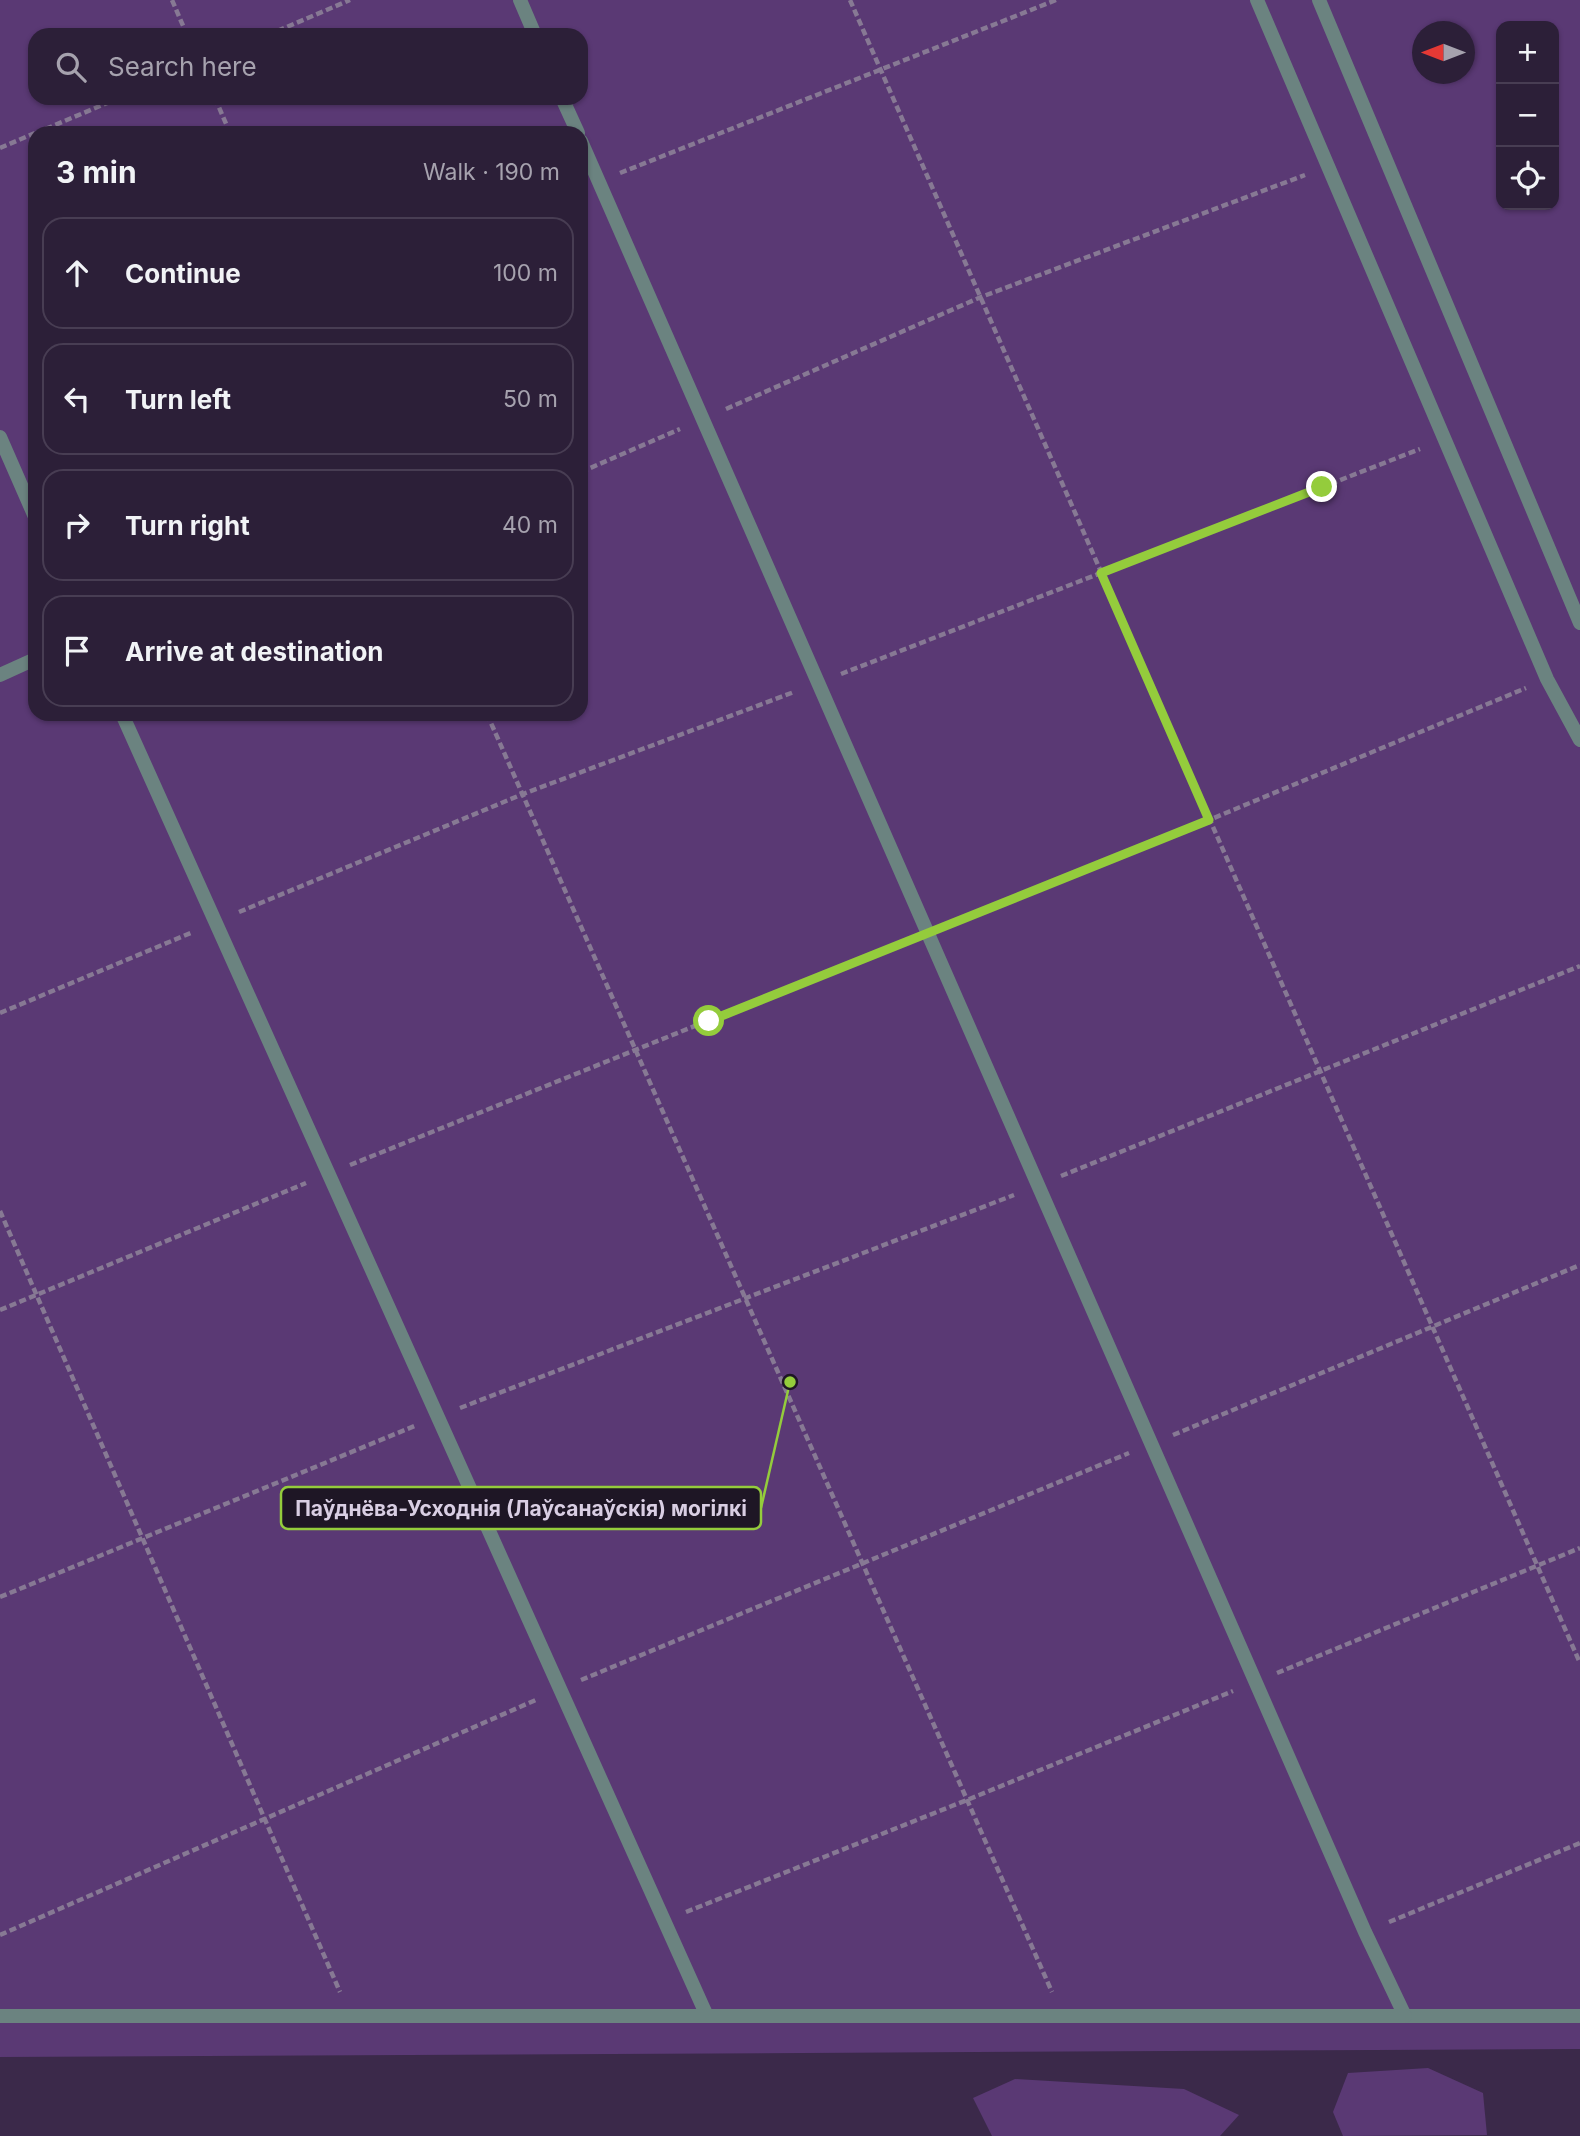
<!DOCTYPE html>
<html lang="en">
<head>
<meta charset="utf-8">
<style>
	:root { --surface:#2c1f38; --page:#382c43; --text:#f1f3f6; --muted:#a6a2ae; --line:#483d53 }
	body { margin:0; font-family:Inter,sans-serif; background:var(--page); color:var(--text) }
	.controls { position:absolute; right:21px; top:21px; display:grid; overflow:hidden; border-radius:14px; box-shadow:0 2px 5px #0004 }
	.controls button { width:63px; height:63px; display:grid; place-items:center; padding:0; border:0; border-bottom:2px solid var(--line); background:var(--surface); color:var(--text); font:35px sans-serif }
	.compass { position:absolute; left:1412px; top:21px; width:63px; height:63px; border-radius:50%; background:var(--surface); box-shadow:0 2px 5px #0004; rotate:270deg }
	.stop { position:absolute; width:21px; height:21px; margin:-16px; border:5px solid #94cc3c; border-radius:50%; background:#fff }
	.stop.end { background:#94cc3c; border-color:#fff; box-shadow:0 2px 7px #0008 }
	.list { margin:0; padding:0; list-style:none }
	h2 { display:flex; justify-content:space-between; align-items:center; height:91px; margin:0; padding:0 28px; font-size:30px }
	h2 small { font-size:23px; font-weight:400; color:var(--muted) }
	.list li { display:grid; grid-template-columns:46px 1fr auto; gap:21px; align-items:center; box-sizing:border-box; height:112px; margin:0 14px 14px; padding:0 14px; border:2px solid var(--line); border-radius:21px }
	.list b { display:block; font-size:26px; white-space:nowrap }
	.list em { font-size:23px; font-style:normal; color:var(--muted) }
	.icon { flex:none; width:38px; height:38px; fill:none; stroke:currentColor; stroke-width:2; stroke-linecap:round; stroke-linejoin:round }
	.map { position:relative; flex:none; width:1580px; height:2136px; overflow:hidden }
	.search { position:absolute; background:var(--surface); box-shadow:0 2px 5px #0004; left:28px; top:28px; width:560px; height:77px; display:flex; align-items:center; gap:18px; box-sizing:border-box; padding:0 24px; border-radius:21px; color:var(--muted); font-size:26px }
	.panel { position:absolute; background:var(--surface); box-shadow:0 2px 5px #0004; left:28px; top:126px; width:560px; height:595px; border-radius:21px }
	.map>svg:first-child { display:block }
</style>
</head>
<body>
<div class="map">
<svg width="1580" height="2136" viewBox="0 0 1580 2136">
	<rect width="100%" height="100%" fill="#3b294a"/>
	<g fill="#5a3974" fill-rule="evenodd">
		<path d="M0 0H1580V2049L0 2057ZM1501 26H1554V205H1501ZM1422 32H1464V74H1422ZM35 35H581V98H35ZM35 133H581V714H35Z"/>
		<polygon points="1428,2068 1483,2093 1487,2135 1343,2136 1333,2112 1348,2073"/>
		<polygon points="1015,2079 1184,2089 1239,2115 1220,2136 992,2136 973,2098"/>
	</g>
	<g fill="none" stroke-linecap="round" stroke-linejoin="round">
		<g stroke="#877994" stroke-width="4.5" stroke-dasharray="7 3.5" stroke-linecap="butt">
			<polyline points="172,0 187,35"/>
			<polyline points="850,0 1580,1663"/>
			<polyline points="268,35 350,0"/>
			<polyline points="215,98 230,133"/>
			<polyline points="36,133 119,98"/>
			<polyline points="0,148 35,133"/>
			<polyline points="620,173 1056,0"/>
			<polyline points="726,409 981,297 1305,175"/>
			<polyline points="581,472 680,429"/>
			<polyline points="841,674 1420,449"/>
			<polyline points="487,714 1052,1992"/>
			<polyline points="239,912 523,794 794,692"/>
			<polyline points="951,923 1209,820 1526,688"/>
			<polyline points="0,1013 193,932"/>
			<polyline points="350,1165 903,942"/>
			<polyline points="1061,1176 1580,966"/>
			<polyline points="0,1211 340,1992"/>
			<polyline points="0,1310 306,1183"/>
			<polyline points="460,1408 1014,1195"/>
			<polyline points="1173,1435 1580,1265"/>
			<polyline points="0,1597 417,1425"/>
			<polyline points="1277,1673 1580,1548"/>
			<polyline points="581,1680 1129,1453"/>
			<polyline points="686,1912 967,1800 1233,1691"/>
			<polyline points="1389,1922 1580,1843"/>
			<polyline points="0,1935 538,1699"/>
		</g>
		<g stroke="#6b8380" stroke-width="14">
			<polyline points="520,0 535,35"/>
			<polyline points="1257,0 1547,679 1580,740"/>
			<polyline points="1319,0 1580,623"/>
			<polyline points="562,98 578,133"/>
			<polyline points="581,141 1365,1932 1405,2016 1580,2016"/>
			<polyline points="0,437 35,517"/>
			<polyline points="0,675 35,659"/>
			<polyline points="122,714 707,2016"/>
			<polyline points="0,2016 1405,2016"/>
		</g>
	</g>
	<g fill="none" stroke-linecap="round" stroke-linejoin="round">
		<polyline stroke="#94cc3c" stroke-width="9" points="709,1021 1209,820 1101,573 1322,487"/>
	</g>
	<path fill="none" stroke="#94cc3c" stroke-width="2.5" d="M790 1382L761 1508"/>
	<circle fill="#94cc3c" stroke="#1e1625" stroke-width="2.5" cx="790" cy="1382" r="7"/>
	<rect fill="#1e1625" stroke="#94cc3c" stroke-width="2.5" x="281" y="1487" width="480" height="42" rx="7"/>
	<g font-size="21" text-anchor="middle" font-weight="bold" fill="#d9cee3">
		<text x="521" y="1516">Паўднёва-Усходнія (Лаўсанаўскія) могілкі</text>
	</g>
</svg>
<div class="controls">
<button>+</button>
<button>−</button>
<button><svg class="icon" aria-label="locate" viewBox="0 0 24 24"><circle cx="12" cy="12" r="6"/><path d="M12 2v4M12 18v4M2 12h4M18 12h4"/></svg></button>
</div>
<svg class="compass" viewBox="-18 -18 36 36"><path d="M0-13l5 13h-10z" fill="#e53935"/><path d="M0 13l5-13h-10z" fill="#a6a2ae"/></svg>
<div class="stop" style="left:709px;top:1021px"></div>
<div class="stop end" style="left:1322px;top:487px"></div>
<div class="search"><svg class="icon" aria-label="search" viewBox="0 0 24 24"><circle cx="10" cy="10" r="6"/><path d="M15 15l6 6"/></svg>Search here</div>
<section class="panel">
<h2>3 min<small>Walk · 190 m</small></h2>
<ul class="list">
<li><svg class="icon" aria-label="ahead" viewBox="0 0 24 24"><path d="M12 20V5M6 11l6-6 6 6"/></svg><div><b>Continue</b></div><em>100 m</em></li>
<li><svg class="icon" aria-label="left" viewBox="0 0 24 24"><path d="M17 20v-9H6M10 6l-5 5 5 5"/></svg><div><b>Turn left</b></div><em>50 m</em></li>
<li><svg class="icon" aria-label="right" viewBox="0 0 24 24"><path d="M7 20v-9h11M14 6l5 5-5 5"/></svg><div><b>Turn right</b></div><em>40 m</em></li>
<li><svg class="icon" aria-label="arrive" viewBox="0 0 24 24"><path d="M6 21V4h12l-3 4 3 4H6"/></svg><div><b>Arrive at destination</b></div></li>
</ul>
</section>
</div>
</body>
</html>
